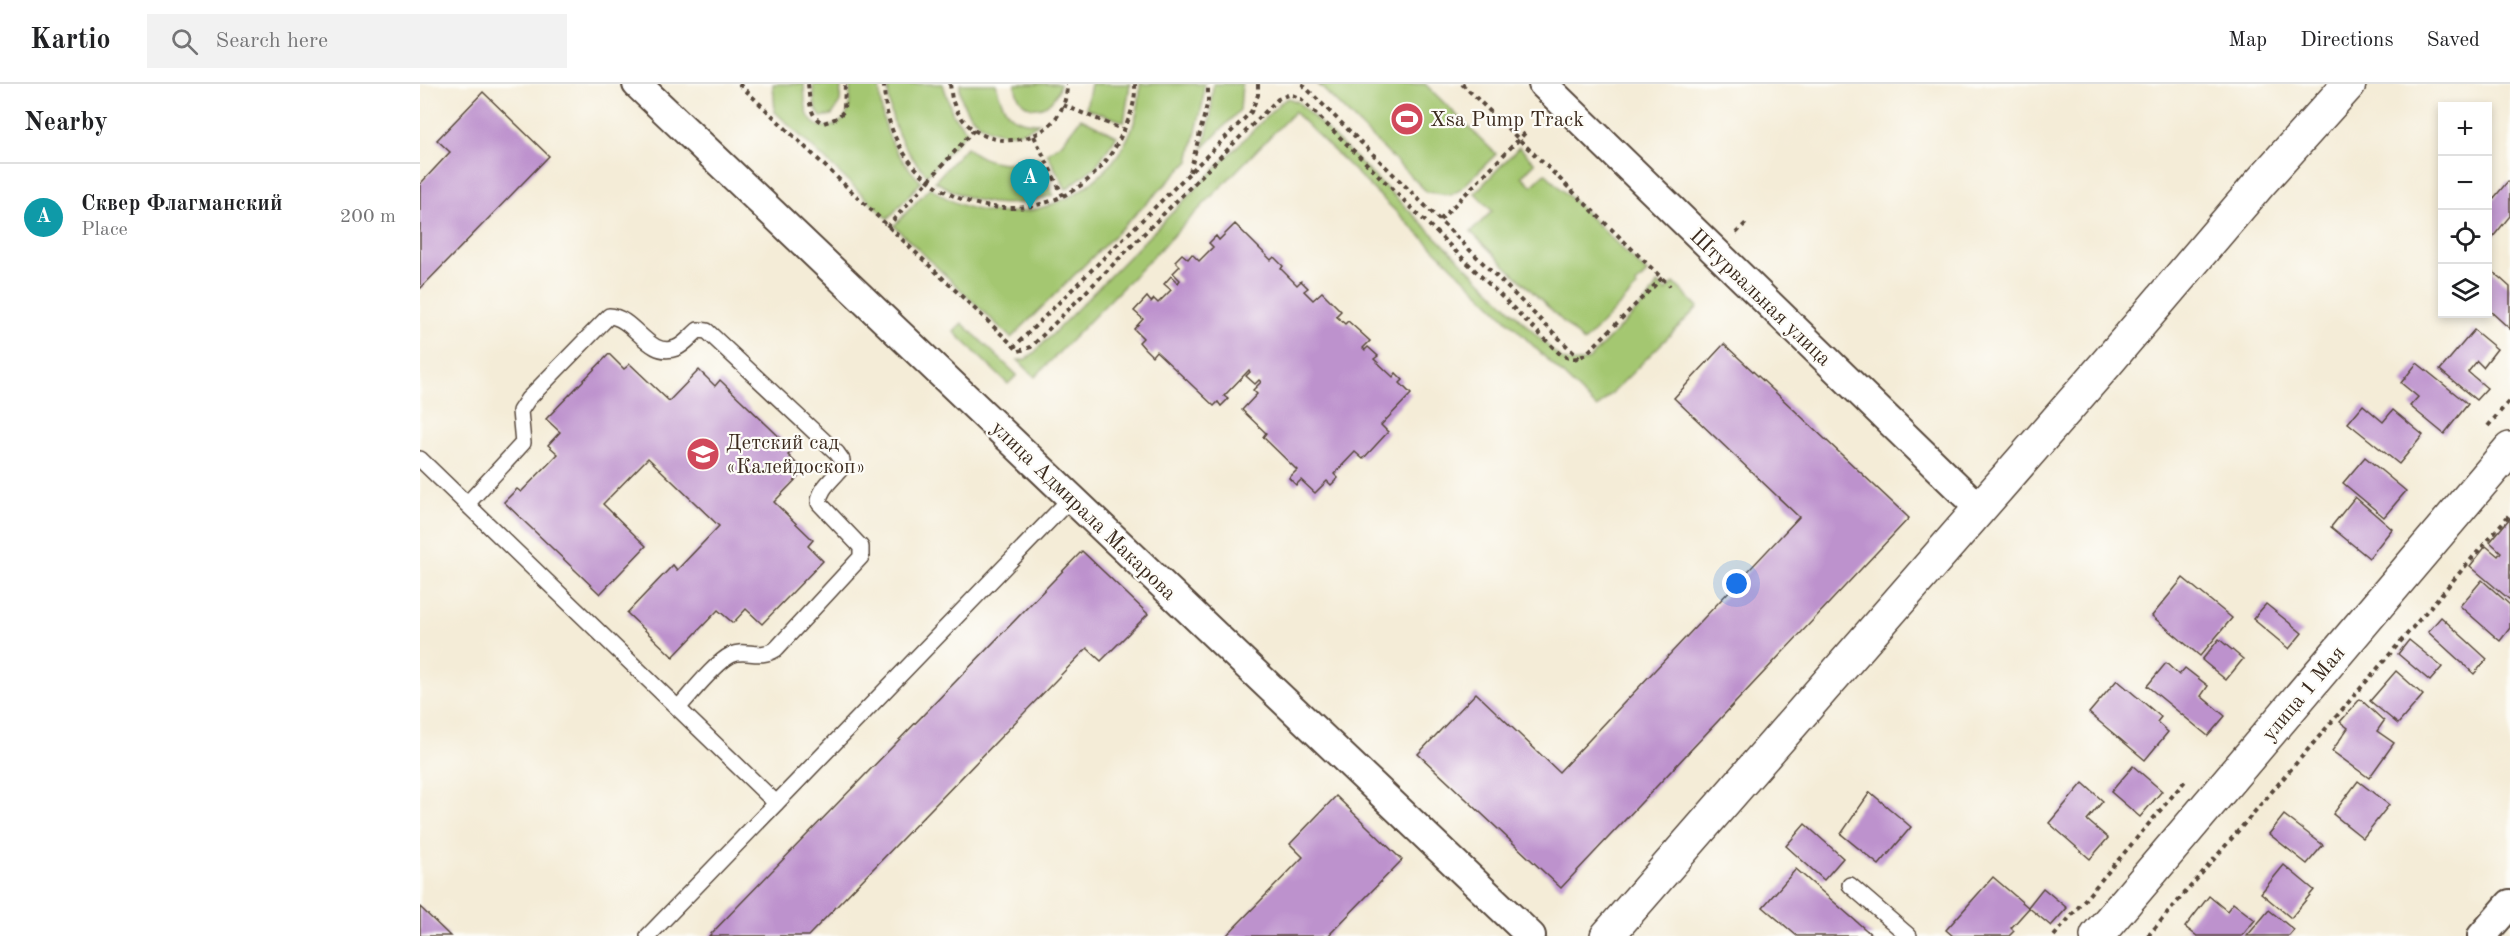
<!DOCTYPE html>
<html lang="en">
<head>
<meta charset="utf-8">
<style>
	:root { --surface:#fff; --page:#f2f2f2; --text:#202124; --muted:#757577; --line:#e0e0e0; --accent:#d1495b }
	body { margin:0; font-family:"Old Standard TT",serif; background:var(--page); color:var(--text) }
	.controls { position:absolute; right:18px; top:18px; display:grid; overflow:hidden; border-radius:0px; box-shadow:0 3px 9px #0003 }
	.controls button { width:54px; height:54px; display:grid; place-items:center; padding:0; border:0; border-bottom:2px solid var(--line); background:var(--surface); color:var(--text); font:30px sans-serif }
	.you { position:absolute; left:1317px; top:500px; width:21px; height:21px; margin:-15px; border:4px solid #fff; border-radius:50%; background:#1a73e8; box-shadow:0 0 0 9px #1a73e833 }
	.badge { display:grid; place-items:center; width:39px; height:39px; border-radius:50%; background:var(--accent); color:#fff; font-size:20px; font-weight:700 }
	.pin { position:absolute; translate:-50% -50px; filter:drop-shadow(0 2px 3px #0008) }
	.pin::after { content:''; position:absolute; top:32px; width:21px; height:18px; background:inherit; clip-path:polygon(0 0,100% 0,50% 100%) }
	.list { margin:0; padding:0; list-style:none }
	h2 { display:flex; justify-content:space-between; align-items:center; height:78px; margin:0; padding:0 24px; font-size:26px }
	h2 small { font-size:20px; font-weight:400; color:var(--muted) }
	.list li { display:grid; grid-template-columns:39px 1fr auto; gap:18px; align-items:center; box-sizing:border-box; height:108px; padding:0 24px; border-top:2px solid var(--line) }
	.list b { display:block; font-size:22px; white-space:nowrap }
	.list p { margin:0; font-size:20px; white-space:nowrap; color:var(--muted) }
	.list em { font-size:20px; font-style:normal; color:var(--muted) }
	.icon { flex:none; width:33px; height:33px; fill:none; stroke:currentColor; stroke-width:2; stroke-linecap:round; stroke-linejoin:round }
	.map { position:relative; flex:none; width:2090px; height:852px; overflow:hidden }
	header { display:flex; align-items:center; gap:36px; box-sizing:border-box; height:84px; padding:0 30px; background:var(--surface); border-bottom:2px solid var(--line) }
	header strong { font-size:28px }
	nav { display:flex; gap:33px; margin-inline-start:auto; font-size:21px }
	.search { width:420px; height:54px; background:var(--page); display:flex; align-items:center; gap:15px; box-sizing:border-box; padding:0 21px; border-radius:0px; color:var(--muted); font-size:22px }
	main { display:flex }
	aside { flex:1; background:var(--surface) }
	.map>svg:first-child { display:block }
</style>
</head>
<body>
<header>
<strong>Kartio</strong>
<div class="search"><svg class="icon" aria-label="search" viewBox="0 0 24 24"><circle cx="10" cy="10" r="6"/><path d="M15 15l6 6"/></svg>Search here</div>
<nav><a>Map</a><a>Directions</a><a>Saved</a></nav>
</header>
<main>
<aside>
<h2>Nearby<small></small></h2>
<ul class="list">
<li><span class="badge" style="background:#0f9aa8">A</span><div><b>Сквер Флагманский</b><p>Place</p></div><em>200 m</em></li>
</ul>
</aside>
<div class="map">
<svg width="2090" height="852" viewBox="0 0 2090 852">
	<rect width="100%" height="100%" fill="#fdfcf7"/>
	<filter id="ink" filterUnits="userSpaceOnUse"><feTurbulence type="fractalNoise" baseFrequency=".0167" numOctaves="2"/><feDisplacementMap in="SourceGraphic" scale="12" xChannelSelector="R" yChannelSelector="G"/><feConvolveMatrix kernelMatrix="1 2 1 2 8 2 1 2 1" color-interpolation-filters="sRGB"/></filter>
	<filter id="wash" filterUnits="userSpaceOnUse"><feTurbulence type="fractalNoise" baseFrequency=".008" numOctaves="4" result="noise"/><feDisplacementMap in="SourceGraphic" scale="24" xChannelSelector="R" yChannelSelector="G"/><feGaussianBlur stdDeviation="1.35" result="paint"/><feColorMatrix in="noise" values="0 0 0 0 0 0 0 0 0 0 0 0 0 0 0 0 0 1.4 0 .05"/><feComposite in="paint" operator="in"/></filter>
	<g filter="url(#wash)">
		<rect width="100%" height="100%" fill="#f4ecd7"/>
		<g fill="#a4c771" stroke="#707848" stroke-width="1.5">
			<path d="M353 0H384C385 10 384 24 389 33 396 47 417 45 425 33 431 24 430 10 430 0H459C461 44 471 66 501 98L468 135 355 28Z"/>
			<path d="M393 0H421L420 18 412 31 401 33C393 23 394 12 393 0Z"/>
			<path d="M468 0H523L533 31 547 47 507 91C482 65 468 37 468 0Z"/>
			<path d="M540 0H576C583 27 589 39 619 39 587 64 538 40 540 0Z"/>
			<path d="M595 0H640C633 30 599 34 595 0Z"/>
			<polygon points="671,0 710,0 704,38 666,24"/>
			<path d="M720 0H784L783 18 769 77 591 254 474 142 510 103C591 167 721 104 720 0Z"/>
			<polygon points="793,0 822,0 820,26 783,64 791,32"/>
			<polygon points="898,0 1005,0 1076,70 1040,106 1031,111 1007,108"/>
			<path d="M868 14 878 18 1141 275C1151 280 1159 279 1169 275L1229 214 1238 199 1246 207 1254 199 1278 223 1177 324 874 28 615 293 598 276H604L612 271 860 19Z"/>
			<polygon points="661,34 697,52 676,82 646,105 627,69 641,60"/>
			<path d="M546 63C568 82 591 82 618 73L633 111C589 126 555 122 515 97Z"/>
			<polygon points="1099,63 1115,79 1102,92 1112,102 1125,89 1227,189 1215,201 1217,203 1164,258 1051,148 1072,127 1055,109"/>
			<polygon points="542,239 597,291 588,300 534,248"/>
		</g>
		<g id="blocks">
			<g fill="#bd92cd">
				<polygon points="63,8 129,72 0,205 0,100 30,68 17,56"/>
				<polygon points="2088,97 2090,99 2090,132 2068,159 2068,121"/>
				<polygon points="815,140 851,176 854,173 863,182 861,185 877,201 881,197 888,204 884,207 893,216 902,208 921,227 916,232 925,240 928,237 950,257 943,264 945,266 948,263 958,272 954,275 973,293 976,289 983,296 980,299 991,310 961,341 968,348 943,375 935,368 914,390 918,394 911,401 907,397 895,409 881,396 876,401 869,394 877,386 843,353 846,349 822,326 837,310 833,306 841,298 839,296 835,300 826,292 830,288 829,286 804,312 808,315 801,322 798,318 794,322 736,267 732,272 725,265 719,258 723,254 714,245 723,235 714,227 727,213 731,218 734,215 738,219 751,206 744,200 751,192 758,199 760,196 753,189 760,182 755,177 762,170 768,175 772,170 779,177 793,163 789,159 796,152 799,156"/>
				<polygon points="2070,185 2090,203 2090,245 2068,225 2068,187"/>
				<polygon points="2054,246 2077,265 2063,283 2057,277 2048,288 2067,304 2056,316 2020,286"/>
				<polygon points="1304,260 1489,434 1141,804 998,670 1056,609 1139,688 1379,433 1254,314"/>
				<polygon points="189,270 204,285 210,280 249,317 279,286 295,302 300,296 373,366 368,371 384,387 354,418 393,456 388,462 403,477 342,540 326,525 313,539 298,526 253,573 207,529 253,481 257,486 299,442 228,374 183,420 226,462 180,510 84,418 97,405 101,408 138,370 128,361 140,348 126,335"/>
				<polygon points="1997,279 2048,320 2024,350 1990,322 1998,313 1981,299"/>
				<polygon points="1943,321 1963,338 1973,326 2003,351 1979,380 1928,339"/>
				<polygon points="1945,373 1986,407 1964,433 1923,399"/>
				<polygon points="1935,413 1972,445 1949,474 1911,443"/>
				<polygon points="2090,434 2090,516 2050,482 2066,462 2078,472 2081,468 2070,458"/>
				<polygon points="662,467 728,530 681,577 667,564 388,852 289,852"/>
				<polygon points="1763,494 1812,534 1780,572 1732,532"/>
				<polygon points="2062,496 2090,521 2090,544 2080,557 2040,522"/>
				<polygon points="1846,520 1882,549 1869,565 1833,535"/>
				<polygon points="2021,533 2067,575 2054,590 2008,548"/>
				<polygon points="1799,555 1823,575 1806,596 1782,576"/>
				<polygon points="1989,556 2022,583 2010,597 1978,570"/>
				<polygon points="1746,579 1759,591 1765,584 1788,602 1781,612 1805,632 1788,652 1727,602"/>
				<polygon points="1976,587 2003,611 1978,640 1950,617"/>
				<polygon points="1697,596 1741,633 1737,638 1748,648 1725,676 1669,629"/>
				<polygon points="1940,615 1964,637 1957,647 1974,659 1949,694 1912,667 1928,644 1920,638"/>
				<polygon points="1713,682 1742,707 1720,733 1691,708"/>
				<polygon points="1938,697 1969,721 1943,754 1913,730"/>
				<polygon points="1663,699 1683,717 1667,736 1688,754 1670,775 1629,739"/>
				<polygon points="1450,708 1491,743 1459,781 1421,750"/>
				<polygon points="916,712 982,776 908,852 806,852 883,773 870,760"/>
				<polygon points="1864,731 1903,761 1887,780 1849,750"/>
				<polygon points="1385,740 1423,774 1404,796 1366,762"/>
				<polygon points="1864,781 1894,806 1871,834 1841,809"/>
				<polygon points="1376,785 1453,852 1377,852 1343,823"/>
				<polygon points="1573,793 1609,824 1591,844 1594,847 1589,852 1533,852 1526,846"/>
				<polygon points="1623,804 1647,824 1631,842 1608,823"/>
				<polygon points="1789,812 1807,827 1813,819 1835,836 1822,852 1777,852 1765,843"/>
				<polygon points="0,823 30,852 0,852"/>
				<polygon points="1849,826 1874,846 1869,852 1827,852"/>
			</g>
		</g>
	</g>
	<g filter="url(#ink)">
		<use href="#blocks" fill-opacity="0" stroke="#57473a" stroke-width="1.5"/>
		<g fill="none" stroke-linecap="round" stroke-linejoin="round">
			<g stroke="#57473a" stroke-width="18">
				<g id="lane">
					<polyline points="0,375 356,719"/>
					<path d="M47 420 103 359 100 327 108 315 189 232C215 233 228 275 256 264 264 261 271 252 278 246L287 247 417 369 422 376V383C414 395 399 404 399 419L441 463V473L356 565C338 576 326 564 311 571 296 578 270 611 258 624"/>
					<polyline points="1430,801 1489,852"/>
					<polyline points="228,852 651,414"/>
				</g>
			</g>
			<g stroke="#57473a" stroke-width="32">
				<g id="street">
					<polyline points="217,0 1111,852"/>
					<polyline points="1123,0 1560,425"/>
					<polyline points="2062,852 2090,820"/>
				</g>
			</g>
			<g stroke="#57473a" stroke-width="36">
				<g id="secondary">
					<polyline points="1187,852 1686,280 1839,100 1929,0"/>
					<polyline points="1677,852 2090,365"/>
				</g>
			</g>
			<g stroke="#57473a" stroke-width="4" stroke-dasharray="4.5 4.5" stroke-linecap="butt">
				<path d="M319 0 599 267 611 263 858 15 870 10 881 15 1141 271C1152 276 1157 276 1167 269L1242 194"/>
				<path d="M388 0C390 14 388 34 404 39L417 34 424 27 425 0"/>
				<path d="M464 0C465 135 645 171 701 52 709 36 716 19 715 0"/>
				<path d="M530 0C531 6 531 13 533 18 555 78 647 64 647 0"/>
				<polyline points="882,0 1159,274"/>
				<polyline points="1042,0 1250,202"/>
				<polyline points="643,21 704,46"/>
				<polyline points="614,52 643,112"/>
				<polyline points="770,88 788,17 788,0"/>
				<polyline points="1020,136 1105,49"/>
				<polyline points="467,143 554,46"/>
				<polyline points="1316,149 1326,139"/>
				<polyline points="593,264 831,28 838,11 838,0"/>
				<polyline points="2068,342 2090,316"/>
				<polyline points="1634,852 1765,697"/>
				<polyline points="1728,852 2090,430"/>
			</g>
			<use href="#lane" stroke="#fff" stroke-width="15"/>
			<use href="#street" stroke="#fff" stroke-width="28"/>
			<use href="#secondary" stroke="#fff" stroke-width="33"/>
		</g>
	</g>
	<defs>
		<g id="stadium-disc" transform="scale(1.725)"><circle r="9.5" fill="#d1495b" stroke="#fdfcf7"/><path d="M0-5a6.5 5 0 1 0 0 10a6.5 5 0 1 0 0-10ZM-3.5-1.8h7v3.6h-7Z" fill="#fff"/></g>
		<g id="school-disc" transform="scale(1.725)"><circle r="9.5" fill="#d1495b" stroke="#fdfcf7"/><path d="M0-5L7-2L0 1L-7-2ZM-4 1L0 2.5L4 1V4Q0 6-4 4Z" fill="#fff"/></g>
	</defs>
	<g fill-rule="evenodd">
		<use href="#stadium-disc" x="987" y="35"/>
		<use href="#school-disc" x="283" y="370"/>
	</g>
	<g text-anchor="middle" stroke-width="4.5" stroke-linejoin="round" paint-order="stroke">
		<g font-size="21" fill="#3b2a1e" stroke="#fdfcf7" text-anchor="start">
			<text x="1010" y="42">Xsa Pump Track</text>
			<text x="306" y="365">Детский сад<tspan x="306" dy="24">«Калейдоскоп»</tspan></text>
		</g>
		<g font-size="21" fill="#3b2a1e" stroke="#fdfcf7">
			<text transform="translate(1341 213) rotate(44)" y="7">Штурвальная улица</text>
			<text transform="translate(664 426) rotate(44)" y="7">улица Адмирала Макарова</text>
			<text transform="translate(1883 609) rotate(-50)" y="7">улица 1 Мая</text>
		</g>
	</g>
</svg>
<div class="controls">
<button>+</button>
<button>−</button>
<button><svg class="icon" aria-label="locate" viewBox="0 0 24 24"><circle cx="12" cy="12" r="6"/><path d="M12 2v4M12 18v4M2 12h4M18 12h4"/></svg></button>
<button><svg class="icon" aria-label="layers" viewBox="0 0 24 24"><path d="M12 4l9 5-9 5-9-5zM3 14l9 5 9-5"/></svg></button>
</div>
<div class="you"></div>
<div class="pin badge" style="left:610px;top:125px;background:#0f9aa8">A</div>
</div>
</main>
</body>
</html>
